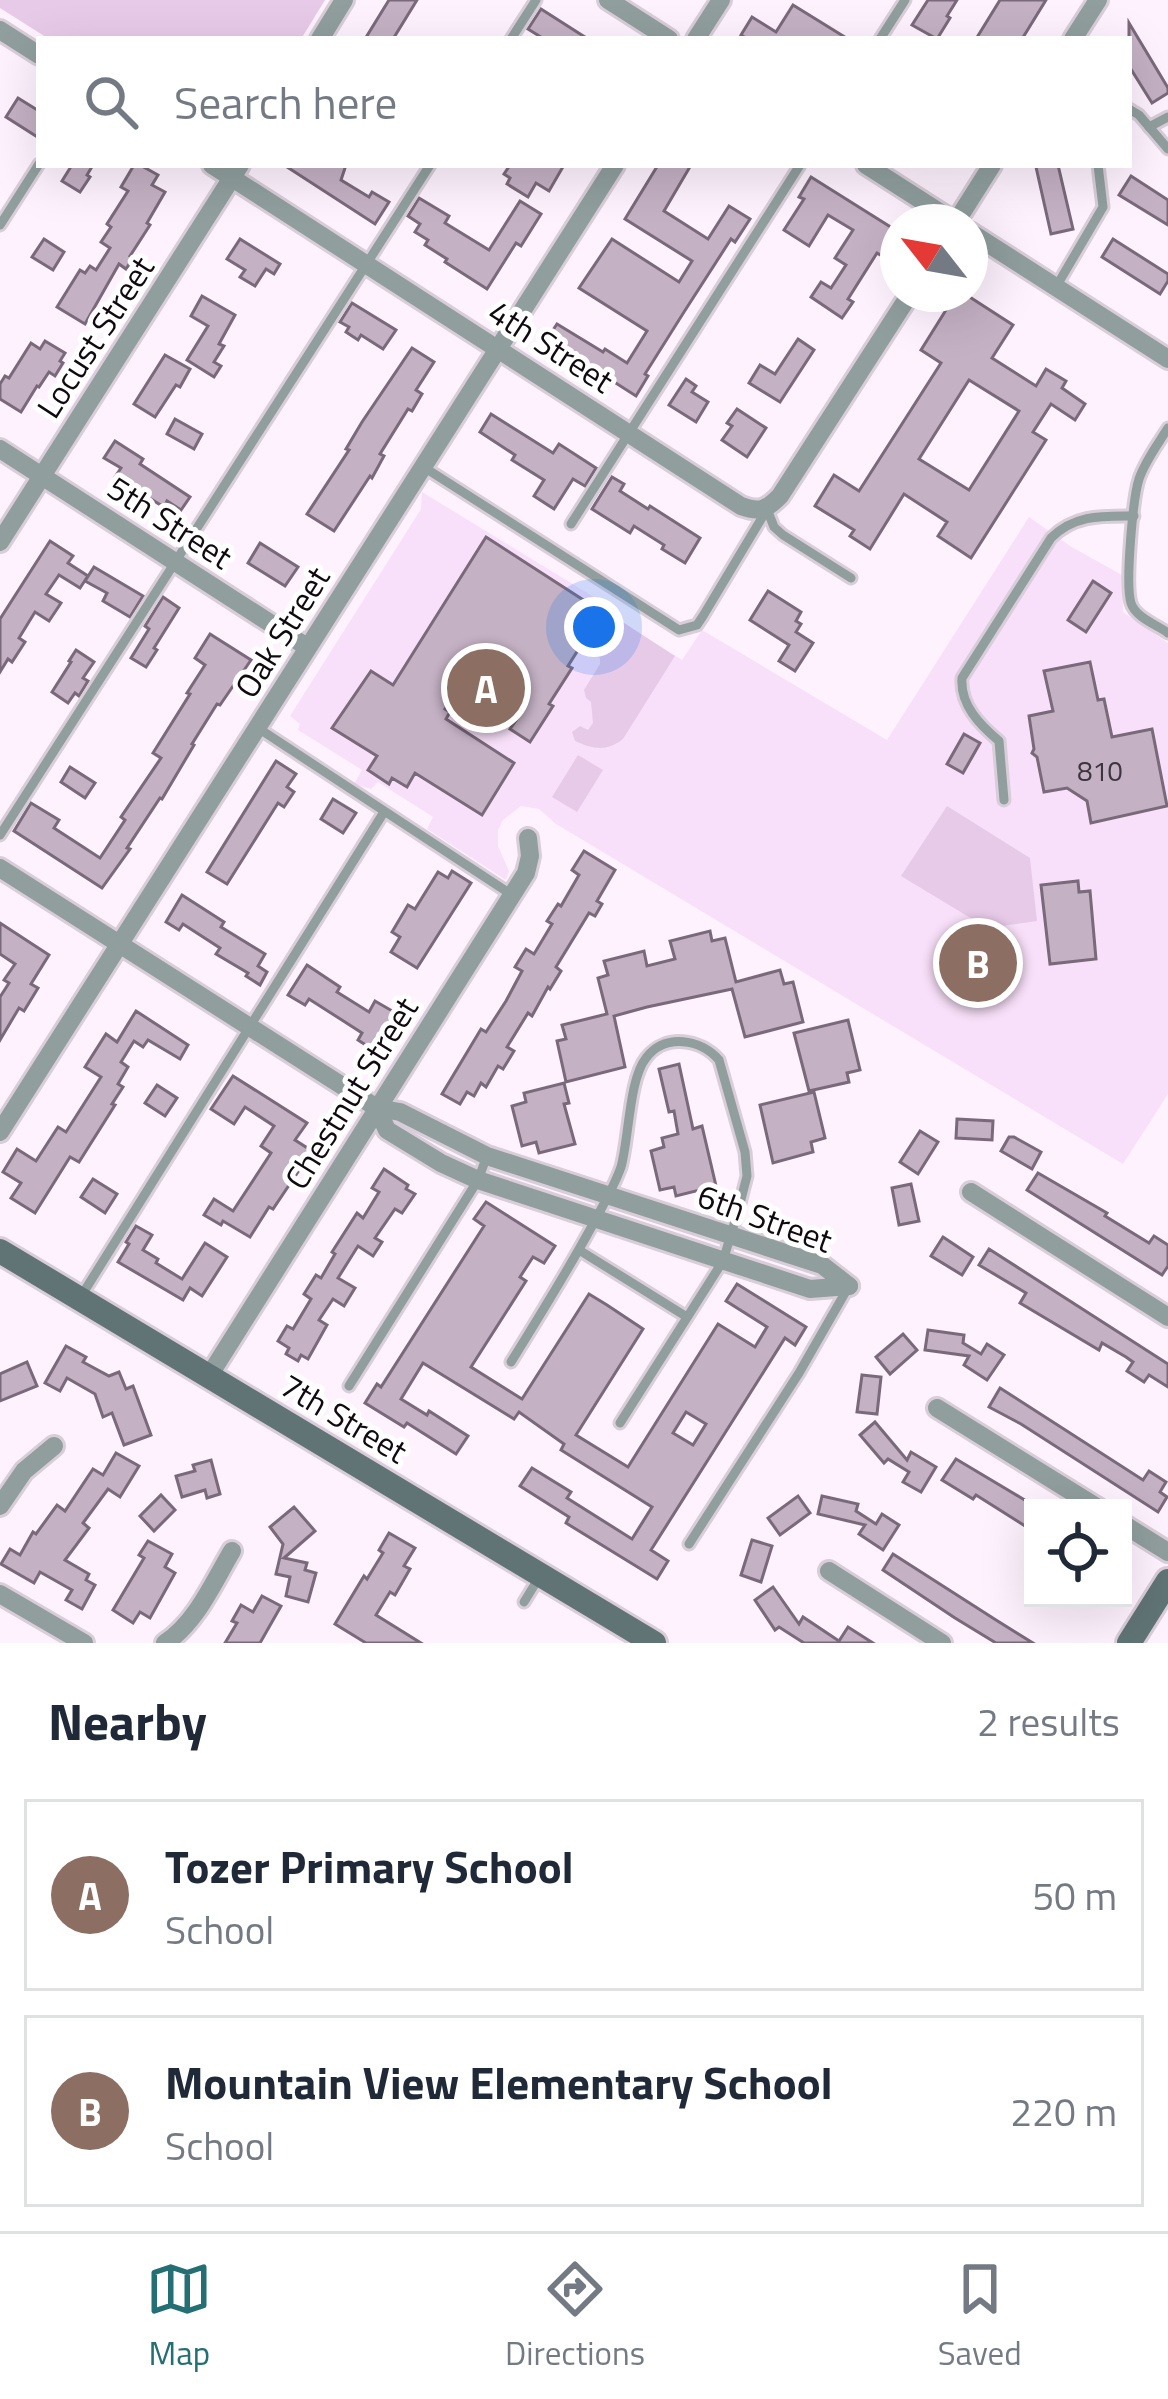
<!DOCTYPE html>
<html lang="en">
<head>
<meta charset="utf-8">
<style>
	:root { --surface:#fff; --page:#f6f6f7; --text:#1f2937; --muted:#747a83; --line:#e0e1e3; --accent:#246f74 }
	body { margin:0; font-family:"Titillium Web",sans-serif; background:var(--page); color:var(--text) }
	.controls { position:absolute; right:36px; bottom:36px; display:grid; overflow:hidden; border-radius:0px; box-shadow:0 12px 48px #0002 }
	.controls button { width:108px; height:108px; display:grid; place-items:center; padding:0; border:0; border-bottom:3px solid var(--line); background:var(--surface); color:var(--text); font:60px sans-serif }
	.compass { position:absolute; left:880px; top:204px; width:108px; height:108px; border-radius:50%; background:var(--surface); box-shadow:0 12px 48px #0002; rotate:301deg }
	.you { position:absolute; left:594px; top:627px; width:42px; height:42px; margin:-30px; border:9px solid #fff; border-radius:50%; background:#1a73e8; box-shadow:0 0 0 18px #1a73e833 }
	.badge { display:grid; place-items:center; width:78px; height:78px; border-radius:50%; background:var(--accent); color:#fff; font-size:39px; font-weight:700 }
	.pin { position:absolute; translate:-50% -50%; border:6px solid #fff; box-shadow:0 3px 12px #0006 }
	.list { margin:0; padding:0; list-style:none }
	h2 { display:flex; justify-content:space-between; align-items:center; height:156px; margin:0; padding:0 48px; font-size:51px }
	h2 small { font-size:39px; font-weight:400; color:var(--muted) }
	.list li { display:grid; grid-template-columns:78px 1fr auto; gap:36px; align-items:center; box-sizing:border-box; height:192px; margin:0 24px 24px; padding:0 24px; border:3px solid var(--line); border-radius:0px }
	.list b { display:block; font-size:45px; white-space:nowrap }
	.list p { margin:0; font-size:39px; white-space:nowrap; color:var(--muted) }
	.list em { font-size:39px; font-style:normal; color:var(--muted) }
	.icon { flex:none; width:66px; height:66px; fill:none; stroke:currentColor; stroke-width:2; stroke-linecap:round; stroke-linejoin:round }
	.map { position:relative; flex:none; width:1168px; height:1643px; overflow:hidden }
	.search { position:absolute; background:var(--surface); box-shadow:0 12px 48px #0002; left:36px; right:36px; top:36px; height:132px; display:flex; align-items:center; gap:30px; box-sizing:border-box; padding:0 42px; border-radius:0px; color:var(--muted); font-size:45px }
	.sheet { height:588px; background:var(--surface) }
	nav { display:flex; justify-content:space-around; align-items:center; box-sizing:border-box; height:168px; border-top:3px solid var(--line); background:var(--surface); font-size:33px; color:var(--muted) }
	nav a { display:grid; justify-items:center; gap:6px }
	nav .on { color:var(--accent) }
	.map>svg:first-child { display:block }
</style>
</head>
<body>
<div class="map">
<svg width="1168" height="1643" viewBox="0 0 1168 1643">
	<rect width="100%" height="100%" fill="#fef2fe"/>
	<polygon fill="#f9e0fa" points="422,492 607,605 606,614 682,660 702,630 887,740 1029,517 1070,546 1122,575 1123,612 1168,643 1168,1094 1123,1164 556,824 539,809 521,806 503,820 498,830 498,846 509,871 506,880 427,829 433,817 378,782 371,789 354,784 362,770 298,730 300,724 290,716 421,509"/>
	<g fill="#e7cae8">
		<polygon points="0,0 325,0 301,39 49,39 0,8"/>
		<path d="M618 619 675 656 623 739C607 752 592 749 575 741L572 732 580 726 588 730 593 723 591 702 586 698 584 690 600 664V658L596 655Z"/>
		<polygon points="578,755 603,770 577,812 552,797"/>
		<polygon points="947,806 1030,858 1037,921 987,928 901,876"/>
	</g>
	<g fill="#c4b1c4" stroke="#7a697a" stroke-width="3" fill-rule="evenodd">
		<polygon points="389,0 417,0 393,39 365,39"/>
		<polygon points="928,0 957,0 947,16 950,18 937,39 912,25"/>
		<polygon points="1000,0 1046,0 1022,39 976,39"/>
		<polygon points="793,5 848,39 747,39 741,35 752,17 776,32"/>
		<polygon points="541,9 588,39 544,39 528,29"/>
		<polygon points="1129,23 1168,88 1168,93 1152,103 1129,66"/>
		<polygon points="18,98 39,111 39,138 6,117"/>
		<polygon points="72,165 93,165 87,175 90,177 80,192 62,181"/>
		<polygon points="134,165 140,165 158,175 152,185 165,192 147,223 150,225 130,256 133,258 126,269 119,264 85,324 57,307 80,270 85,273 90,266 96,270 110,248 101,242 111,227 107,224 128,191 121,187"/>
		<polygon points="284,165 346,165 341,180 369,197 372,192 389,202 375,224"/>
		<polygon points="510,165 564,165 549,191 536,183 528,197 507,184 510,178 504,174"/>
		<polygon points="658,165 691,165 664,211 708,239 729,206 750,219 735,242 731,239 684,312 645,374 648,376 636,396 547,339 557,324 603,352 605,349 627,363 647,331 579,288 612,239 679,282 692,261 625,219"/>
		<polygon points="1045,165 1058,165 1073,229 1051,234 1036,167"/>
		<polygon points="1131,176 1168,200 1168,225 1119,195"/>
		<polygon points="811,177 897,231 882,256 877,253 848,299 853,302 842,318 811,297 821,282 831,288 846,265 835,258 853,230 828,215 809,246 784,230 804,199 799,197"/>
		<polygon points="419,198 449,216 445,223 489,250 520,201 541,214 521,246 516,243 487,289 445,262 447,259 425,245 428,240 415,232 420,224 408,216"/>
		<polygon points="44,239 64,252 53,270 32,257"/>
		<polygon points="240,239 280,264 274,274 266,269 255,286 240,277 245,270 227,259"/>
		<polygon points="1113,239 1168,274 1168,281 1160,294 1102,257"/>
		<path d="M956 294H965L1013 325 992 358 1036 386 1046 369 1066 381 1062 388 1085 404 1075 420 1051 404 1033 432 1046 440 971 558 938 536 947 522 904 494 870 549 850 536 854 530 815 506 834 475 859 491 941 363 921 350ZM969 380 1019 411 969 490 919 459Z"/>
		<polygon points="202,296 235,315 219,344 224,346 214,362 221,366 214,377 187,360 208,326 191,316"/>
		<polygon points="352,303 396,330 383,349 361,335 358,340 346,332 349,327 340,322"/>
		<polygon points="798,339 814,350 780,402 749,383 760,365 775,374"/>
		<polygon points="45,341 65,353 60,361 63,363 55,376 49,372 39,387 37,386 21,412 0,399 0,384 5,376 9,378 31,343 40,349"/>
		<polygon points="412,348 434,362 416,390 422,394 412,411 408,409 380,454 384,456 372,478 370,476 334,531 307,514 349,450 346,449 362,422"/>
		<polygon points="165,355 190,369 180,387 176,385 155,417 134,404"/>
		<polygon points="686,379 696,386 692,392 708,402 696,422 669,405"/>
		<polygon points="737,409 766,428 747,457 722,440 732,426 727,423"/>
		<polygon points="491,414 553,453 559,444 596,468 585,486 573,479 554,509 534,496 544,480 512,460 515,455 480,432"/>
		<polygon points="175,419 202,434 194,449 167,434"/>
		<polygon points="115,441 143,459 140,464 190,497 181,510 167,501 164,507 115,477 121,468 104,458"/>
		<polygon points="612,477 624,484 620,491 648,509 650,506 700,538 685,563 662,549 664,545 634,526 630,533 592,509"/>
		<polygon points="486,537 602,612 568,666 572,668 549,704 553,706 530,742 510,729 517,719 512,716 522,700 491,706 478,698 471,668 445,709 450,712 446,719 514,763 482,815 415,773 407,787 392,778 389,784 368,770 377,756 332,728 371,671 393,685"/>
		<polygon points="50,541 73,556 68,563 88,576 80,588 59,575 46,594 61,603 49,621 35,612 19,638 25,642 12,662 8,659 0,672 0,619"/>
		<polygon points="260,543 298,567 285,586 248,563"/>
		<polygon points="94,567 143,596 130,617 103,601 107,593 85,581"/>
		<polygon points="1093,581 1111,593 1086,632 1068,620"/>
		<polygon points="768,591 801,612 796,621 801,624 796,632 813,643 795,671 779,661 789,645 750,620"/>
		<polygon points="163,597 179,608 154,648 157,650 146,667 131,658 149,629 145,626"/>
		<polygon points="210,634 251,660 220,705 217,704 192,744 194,745 162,799 160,798 127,848 130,849 102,888 14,831 31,803 59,820 54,828 100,858 125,820 121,817 161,758 153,753 190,694 187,693 205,665 195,658"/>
		<polygon points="76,650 94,662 83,678 88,681 79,696 75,693 68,703 52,692 71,662 69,661"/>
		<polygon points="1090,662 1098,700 1104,699 1112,737 1152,729 1167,806 1091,823 1087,801 1067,788 1044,792 1037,757 1032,753 1034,749 1029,716 1053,711 1044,671"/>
		<polygon points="964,734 980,743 963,773 947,764"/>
		<polygon points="276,761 296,774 287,787 294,792 284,807 278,803 227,884 207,872"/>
		<polygon points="70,767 95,783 85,798 61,782"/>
		<polygon points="333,799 356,813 343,833 321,819"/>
		<polygon points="584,851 615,870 597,901 602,904 595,916 589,913 556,967 561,971 550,989 548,987 532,1016 528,1013 507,1047 514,1051 503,1069 498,1066 486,1087 481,1083 474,1096 467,1092 460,1104 442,1094 481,1029 486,1032 506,1001 522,971 515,967 526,949 534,954 552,924 547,921 558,904 561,906 579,875 572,870"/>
		<polygon points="452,871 471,883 417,968 391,952 400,937 392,932 408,905 415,909 438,872 448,878"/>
		<polygon points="1078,881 1079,892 1090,891 1096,959 1050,964 1041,885"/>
		<polygon points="182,895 224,922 221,927 265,954 258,966 267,972 260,985 246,976 248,973 216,954 220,948 183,924 179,930 166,922"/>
		<polygon points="0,923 49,955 31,984 38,988 24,1011 19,1008 0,1040 0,997 9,983 4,980 15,964 0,954"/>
		<polygon points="710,931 712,941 725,938 736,982 780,970 784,984 793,982 803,1022 745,1037 732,989 647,1007 614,1016 625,1067 566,1082 557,1041 566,1039 562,1025 607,1014 598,978 608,975 604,961 644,951 647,966 675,959 670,941"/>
		<polygon points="307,965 340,987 337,992 369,1012 375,1001 394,1012 375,1051 358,1040 362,1033 345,1022 309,999 305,1005 288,995"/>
		<polygon points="136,1011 188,1045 180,1059 148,1040 143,1047 134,1041 121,1062 128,1067 118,1084 123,1087 112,1104 115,1105 79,1162 70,1157 35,1213 11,1198 21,1183 3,1172 17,1149 36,1161 58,1127 66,1132 101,1077 85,1067 106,1034 117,1042"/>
		<polygon points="848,1020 860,1070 847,1073 849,1082 809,1091 794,1033"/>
		<polygon points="679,1064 693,1129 702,1126 716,1186 676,1196 674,1187 660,1190 651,1151 664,1147 662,1138 678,1134 674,1111 669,1112 659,1069"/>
		<polygon points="233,1076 307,1123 295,1140 312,1151 273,1209 269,1207 250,1237 223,1221 221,1225 204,1215 214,1199 233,1211 271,1153 261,1146 274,1126 245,1107 234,1124 211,1109"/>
		<polygon points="564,1083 569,1103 564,1104 575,1144 539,1153 536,1142 522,1146 512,1106 526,1102 524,1093"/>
		<polygon points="157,1085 177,1098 165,1116 145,1103"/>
		<polygon points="814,1092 825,1138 811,1142 813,1152 773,1163 760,1105"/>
		<polygon points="957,1119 993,1121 992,1140 956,1138"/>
		<polygon points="920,1131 938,1142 918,1174 900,1162"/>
		<polygon points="1009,1137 1014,1137 1041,1152 1032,1169 1001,1151"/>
		<polygon points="384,1169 408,1185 406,1189 415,1194 402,1213 395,1209 375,1238 382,1242 373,1256 358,1246 338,1278 355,1288 344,1306 333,1299 319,1320 327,1325 308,1359 301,1355 298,1361 286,1354 289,1348 278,1341 287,1326 293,1329 311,1299 304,1294 316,1275 321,1278 335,1254 332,1252 357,1213 363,1218 379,1192 372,1188"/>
		<polygon points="1038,1173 1107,1213 1105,1216 1149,1243 1154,1236 1168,1245 1168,1266 1162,1275 1027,1190"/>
		<polygon points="93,1179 117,1194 105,1213 81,1197"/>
		<polygon points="911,1184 919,1221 899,1225 892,1188"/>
		<path d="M486 1202 555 1246 544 1263 533 1257 520 1277 526 1281 471 1367 522 1399 589 1294 607 1305 643 1329 576 1435 628 1467 718 1324 755 1347 767 1327 726 1301 737 1284 806 1327 795 1345 785 1338 651 1550 668 1561 657 1579 566 1523 569 1517 520 1486 532 1468 571 1492 567 1498 632 1539 652 1507 561 1450 564 1444 519 1412 514 1419 423 1363 401 1399 427 1415 429 1411 468 1436 456 1454 407 1423 404 1427 365 1403 377 1384 381 1387 484 1226 474 1219ZM686 1412 706 1424 693 1445 673 1433Z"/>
		<polygon points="136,1226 152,1235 143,1250 158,1259 156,1263 182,1279 205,1243 227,1257 202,1296 190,1288 183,1300 118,1262 129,1244 126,1242"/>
		<polygon points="943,1237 973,1257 962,1275 931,1256"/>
		<polygon points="989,1249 1168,1364 1168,1387 1149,1375 1144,1382 1127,1371 1133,1362 1126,1357 1102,1343 1099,1350 1020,1303 1026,1293 979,1265"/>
		<polygon points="928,1330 964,1335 963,1343 981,1354 987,1344 1004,1355 987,1380 964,1365 969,1356 925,1350"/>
		<polygon points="903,1334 917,1350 890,1374 876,1357"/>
		<polygon points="66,1346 86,1357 83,1362 109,1376 119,1372 126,1389 133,1386 151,1435 124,1445 112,1413 103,1417 95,1394 67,1378 60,1391 45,1383"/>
		<polygon points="27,1362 37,1386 0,1401 0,1374"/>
		<polygon points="862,1375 881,1377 877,1414 857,1412"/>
		<polygon points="1000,1388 1143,1480 1149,1471 1166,1482 1160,1492 1167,1497 1158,1512 1021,1424 989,1407"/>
		<polygon points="875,1422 907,1460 911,1452 936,1467 921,1492 903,1482 909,1472 888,1459 884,1463 860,1435"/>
		<polygon points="116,1453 139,1466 120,1497 108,1489 83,1523 89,1528 65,1560 89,1574 86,1580 95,1585 82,1609 66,1600 72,1590 40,1572 34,1583 1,1564 10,1549 20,1555 33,1532 36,1534 57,1505 65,1511 93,1469 103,1475"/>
		<polygon points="956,1459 1033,1505 1033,1531 976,1495 973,1499 942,1480"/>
		<polygon points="211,1460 220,1494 207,1498 205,1490 182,1497 176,1476 195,1471 193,1465"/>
		<polygon points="161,1495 175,1510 154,1531 140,1516"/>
		<polygon points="798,1496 810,1513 780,1535 768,1518"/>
		<polygon points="822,1496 858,1504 856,1511 876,1524 882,1514 899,1525 883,1550 859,1534 865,1525 818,1514"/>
		<polygon points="294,1507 315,1531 284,1558 307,1563 305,1570 316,1573 308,1602 286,1596 290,1577 276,1574 283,1544 270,1527"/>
		<polygon points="389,1533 415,1548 404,1566 410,1569 395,1595 390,1592 376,1615 421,1643 366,1643 335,1624 364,1576 367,1579 383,1553 379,1550"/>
		<polygon points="752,1540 772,1546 761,1582 741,1575"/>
		<polygon points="148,1541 172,1554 165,1567 175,1573 150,1618 140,1612 133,1623 113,1610 144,1558 139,1555"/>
		<polygon points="893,1554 996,1620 1033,1643 996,1643 955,1618 883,1570"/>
		<polygon points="773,1587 799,1624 803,1617 839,1641 848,1627 873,1643 804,1643 779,1627 775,1630 755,1600"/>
		<polygon points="262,1596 281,1606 260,1643 225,1643 237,1623 232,1621 241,1605 253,1612"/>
	</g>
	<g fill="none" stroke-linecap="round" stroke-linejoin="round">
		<g stroke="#d8cdd8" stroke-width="15">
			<g id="lane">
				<polyline points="511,39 536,0"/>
				<polyline points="880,39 905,0"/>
				<polyline points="1129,109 1139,115 1168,149"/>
				<polyline points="1149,127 1168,117"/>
				<polyline points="0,225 39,164"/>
				<polyline points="1056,287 1103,207 1098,165"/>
				<path d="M1168 428C1158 444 1145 461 1139 479 1133 498 1125 584 1131 603 1135 617 1157 625 1168 633"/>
				<polyline points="422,466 679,630 697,625 703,616 766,511"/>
				<polyline points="767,509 774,527 783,535 851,578"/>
				<polyline points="571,524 800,165"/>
				<polyline points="258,728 512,895"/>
				<path d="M1004 800 999 741C980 725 960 705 962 678L1051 538C1075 514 1103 516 1134 516"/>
				<polyline points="0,835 430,165"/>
				<polyline points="579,1250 687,1317"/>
				<polyline points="80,1298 384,812"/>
				<path d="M511 1362C539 1317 567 1272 592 1226 602 1207 614 1187 621 1167 629 1139 629 1079 646 1058 665 1033 701 1039 719 1060L745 1152 747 1176 738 1211 723 1261 620 1423"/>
				<polyline points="349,1386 478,1180 487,1156"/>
				<polyline points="689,1544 799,1373 849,1286"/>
				<polyline points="524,1602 540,1576"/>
			</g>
		</g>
		<g stroke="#d8cdd8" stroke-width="24">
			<g id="street">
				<polyline points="608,0 669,39"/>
				<polyline points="0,30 39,55"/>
				<polyline points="320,39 344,0"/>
				<polyline points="696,39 721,0"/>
				<polyline points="1073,39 1098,0"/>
				<path d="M212 165 741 506C760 513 766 510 780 496L910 294"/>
				<polyline points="866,165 955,222"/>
				<polyline points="956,222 992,165"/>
				<polyline points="970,232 1168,359"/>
				<polyline points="0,449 307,647"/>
				<polyline points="0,542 240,165"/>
				<polyline points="0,868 377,1108 400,1112 487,1156 822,1265 849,1286"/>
				<polyline points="377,1108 387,1130 441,1163 478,1180 810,1289 849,1286"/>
				<polyline points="0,1132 615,165"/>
				<polyline points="971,1192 1168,1317"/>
				<polyline points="209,1376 526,873 530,856 528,838"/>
				<polyline points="937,1408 1098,1508"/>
				<polyline points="0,1506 24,1471 54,1446"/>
				<polyline points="1123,1524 1168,1552"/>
				<polyline points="829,1571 942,1643"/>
				<polyline points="0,1594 84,1643"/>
				<path d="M165 1643C196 1623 213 1583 232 1551"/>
			</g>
		</g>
		<g stroke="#d8cdd8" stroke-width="30">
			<g id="secondary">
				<polyline points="0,1251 654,1643"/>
				<polyline points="1129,1643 1168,1581"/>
			</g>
		</g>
		<use href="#lane" stroke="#909e9e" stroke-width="9"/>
		<use href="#street" stroke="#909e9e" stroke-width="18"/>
		<use href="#secondary" stroke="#607375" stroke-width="24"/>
	</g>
	<g text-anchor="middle" stroke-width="10" stroke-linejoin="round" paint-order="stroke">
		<g font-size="27" fill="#3d343d">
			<text x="1100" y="781">810</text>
		</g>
		<g font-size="33" fill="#100a10" stroke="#fff">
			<text transform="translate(95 337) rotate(-57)" y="12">Locust Street</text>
			<text transform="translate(551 346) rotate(33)" y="12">4th Street</text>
			<text transform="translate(170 522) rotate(33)" y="12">5th Street</text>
			<text transform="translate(282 632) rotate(-58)" y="12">Oak Street</text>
			<text transform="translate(351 1093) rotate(-58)" y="12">Chestnut Street</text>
			<text transform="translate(765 1218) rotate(20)" y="12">6th Street</text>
			<text transform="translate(344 1418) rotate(31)" y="12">7th Street</text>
		</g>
	</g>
</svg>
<div class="controls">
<button><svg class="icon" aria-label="locate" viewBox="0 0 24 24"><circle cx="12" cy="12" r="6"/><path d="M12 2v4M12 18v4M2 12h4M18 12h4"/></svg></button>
</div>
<svg class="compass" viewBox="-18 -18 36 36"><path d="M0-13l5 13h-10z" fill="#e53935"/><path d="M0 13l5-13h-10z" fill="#747a83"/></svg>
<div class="you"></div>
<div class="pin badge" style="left:486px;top:688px;background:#8d6e63">A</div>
<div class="pin badge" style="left:978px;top:963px;background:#8d6e63">B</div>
<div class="search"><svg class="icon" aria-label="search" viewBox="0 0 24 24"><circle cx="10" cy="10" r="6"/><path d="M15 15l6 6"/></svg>Search here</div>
</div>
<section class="sheet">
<h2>Nearby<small>2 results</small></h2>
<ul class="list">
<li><span class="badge" style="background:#8d6e63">A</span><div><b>Tozer Primary School</b><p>School</p></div><em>50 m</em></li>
<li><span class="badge" style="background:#8d6e63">B</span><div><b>Mountain View Elementary School</b><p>School</p></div><em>220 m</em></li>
</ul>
</section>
<nav>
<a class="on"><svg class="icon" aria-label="map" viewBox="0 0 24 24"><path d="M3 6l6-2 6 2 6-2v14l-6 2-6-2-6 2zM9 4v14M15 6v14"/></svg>Map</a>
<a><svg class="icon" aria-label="directions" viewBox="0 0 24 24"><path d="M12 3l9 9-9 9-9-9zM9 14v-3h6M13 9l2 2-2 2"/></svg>Directions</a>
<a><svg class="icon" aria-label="saved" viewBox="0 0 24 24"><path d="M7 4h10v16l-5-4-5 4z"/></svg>Saved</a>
</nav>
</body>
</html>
